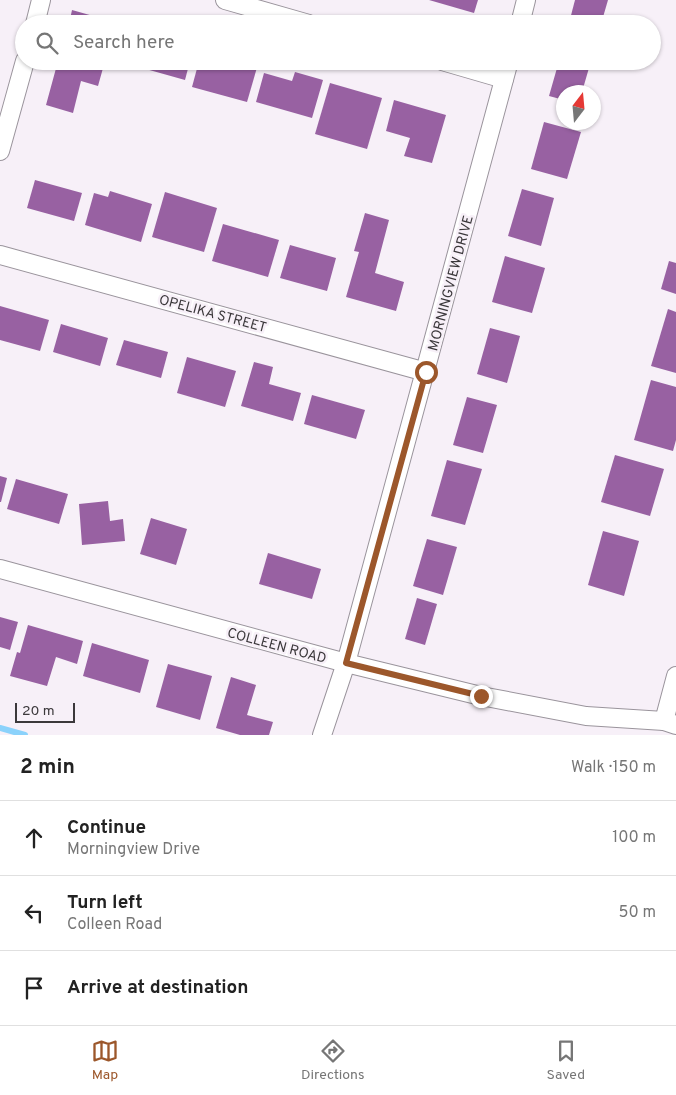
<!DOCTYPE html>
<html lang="en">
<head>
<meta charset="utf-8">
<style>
	:root { --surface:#fff; --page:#f6f6f6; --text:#222; --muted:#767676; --line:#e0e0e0; --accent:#9c572b }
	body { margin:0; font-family:Overpass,sans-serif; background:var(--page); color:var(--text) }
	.compass { position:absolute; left:556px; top:85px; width:45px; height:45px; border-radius:50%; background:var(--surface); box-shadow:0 1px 4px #0004; rotate:16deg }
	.scale { position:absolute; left:15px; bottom:12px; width:60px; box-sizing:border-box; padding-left:5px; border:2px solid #3b383b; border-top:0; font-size:14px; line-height:18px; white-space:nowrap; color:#3b383b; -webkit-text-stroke:4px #f7f0f8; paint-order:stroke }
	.stop { position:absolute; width:15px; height:15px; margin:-11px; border:4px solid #9c572b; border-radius:50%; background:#fff }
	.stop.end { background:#9c572b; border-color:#fff; box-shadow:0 1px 5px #0008 }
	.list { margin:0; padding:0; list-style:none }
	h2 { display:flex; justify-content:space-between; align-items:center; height:65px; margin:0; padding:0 20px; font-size:21px }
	h2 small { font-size:16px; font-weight:400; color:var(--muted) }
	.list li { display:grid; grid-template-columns:32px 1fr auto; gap:15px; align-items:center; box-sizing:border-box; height:75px; padding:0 20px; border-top:1px solid var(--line) }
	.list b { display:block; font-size:19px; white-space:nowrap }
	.list p { margin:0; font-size:16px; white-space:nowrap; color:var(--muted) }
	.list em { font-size:16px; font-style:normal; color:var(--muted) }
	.icon { flex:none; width:28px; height:28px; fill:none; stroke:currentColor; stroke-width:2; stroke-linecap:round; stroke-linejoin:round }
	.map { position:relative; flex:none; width:676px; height:735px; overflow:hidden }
	.search { position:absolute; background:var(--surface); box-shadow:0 1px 4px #0004; left:15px; right:15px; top:15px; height:55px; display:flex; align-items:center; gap:12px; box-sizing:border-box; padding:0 18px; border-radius:28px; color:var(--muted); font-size:19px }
	.sheet { height:290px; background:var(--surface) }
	nav { display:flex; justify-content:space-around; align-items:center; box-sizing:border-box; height:70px; border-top:1px solid var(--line); background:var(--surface); font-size:14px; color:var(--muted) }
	nav a { display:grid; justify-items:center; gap:2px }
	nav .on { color:var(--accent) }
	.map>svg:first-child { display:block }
</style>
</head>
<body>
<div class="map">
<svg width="676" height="735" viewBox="0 0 676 735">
	<rect width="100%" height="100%" fill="#f7f0f8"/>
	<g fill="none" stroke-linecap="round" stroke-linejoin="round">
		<polyline stroke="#8bd2fb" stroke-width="6" points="0,728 25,735"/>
	</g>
	<g fill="#9861a2">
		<polygon points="429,0 478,0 474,13"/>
		<polygon points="575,0 608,0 601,24 569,23"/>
		<polygon points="72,10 118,23 118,24 69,24"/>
		<polygon points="58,61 105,61 98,86 81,81 73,113 46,105"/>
		<polygon points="128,61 190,61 185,80 128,64"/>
		<polygon points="199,61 250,61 258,64 247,102 192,87"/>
		<polygon points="559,61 591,61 582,92 564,92 564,100 549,96"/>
		<polygon points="295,72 323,80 312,118 256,102 264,73 292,81"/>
		<polygon points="330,83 382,98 367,149 315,134"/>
		<polygon points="394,100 446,115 432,163 404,156 410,138 386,131"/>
		<polygon points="544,122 581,132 567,179 531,169"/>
		<polygon points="35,180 82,193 74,221 27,208"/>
		<polygon points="522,189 554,198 541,246 508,236"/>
		<polygon points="110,191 152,204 141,242 85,225 94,193 108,197"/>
		<polygon points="165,192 217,208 204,252 152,237"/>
		<polygon points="365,213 389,220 375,273 404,282 396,311 346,297 359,252 354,251"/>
		<polygon points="223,224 279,240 268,277 212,261"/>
		<polygon points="290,245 336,258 327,291 280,278"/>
		<polygon points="505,256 545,268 532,313 492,302"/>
		<polygon points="669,261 676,263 676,294 661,289"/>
		<polygon points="0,306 49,320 40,351 0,340"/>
		<polygon points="668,309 676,312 676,373 651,366"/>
		<polygon points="61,324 108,338 100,366 53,352"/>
		<polygon points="490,328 520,336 507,383 477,374"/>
		<polygon points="124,340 168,352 161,378 116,365"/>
		<polygon points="187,357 236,371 225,407 177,393"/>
		<polygon points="254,362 273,367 269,384 301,393 293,421 241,406"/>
		<polygon points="651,380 676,387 676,440 673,451 634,440"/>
		<polygon points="312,395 365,410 356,439 304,424"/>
		<polygon points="467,397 497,405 483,453 453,445"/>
		<polygon points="615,455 664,469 650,516 601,502"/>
		<polygon points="447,460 482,469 465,525 431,516"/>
		<polygon points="0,476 7,478 1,502 0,502"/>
		<polygon points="16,479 68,494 59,524 7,509"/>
		<polygon points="108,501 110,521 123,519 125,541 82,545 79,504"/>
		<polygon points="151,518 187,529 176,565 140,554"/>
		<polygon points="603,531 639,541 624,596 588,585"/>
		<polygon points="427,539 457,547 443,595 413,586"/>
		<polygon points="268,553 321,569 312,599 259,584"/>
		<polygon points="417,598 437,604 425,645 405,639"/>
		<polygon points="0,617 18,622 10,650 0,647"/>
		<polygon points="28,625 83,641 77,664 56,657 47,686 10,676 17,652 20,653"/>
		<polygon points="92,643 149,660 140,693 83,676"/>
		<polygon points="168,664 212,676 200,720 156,707"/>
		<polygon points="231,677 256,685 247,715 273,722 269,735 240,735 216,728"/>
	</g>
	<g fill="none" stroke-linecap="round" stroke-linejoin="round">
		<g stroke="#9a949c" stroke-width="20">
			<g id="minor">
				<polyline points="225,0 309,24"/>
				<polyline points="35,24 41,0"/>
				<polyline points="520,24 526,0"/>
				<polyline points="442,61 504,79"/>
				<polyline points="0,151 25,61"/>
				<polyline points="0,255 426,372"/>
				<polyline points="0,569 346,663 481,696 586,716 664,721 676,725"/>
				<polyline points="664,721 676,676"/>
				<polyline points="322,735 346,663 509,61"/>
			</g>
		</g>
		<use href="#minor" stroke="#fff" stroke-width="18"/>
	</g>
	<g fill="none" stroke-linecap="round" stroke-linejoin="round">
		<polyline stroke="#9c572b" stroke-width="6" points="426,372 346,663 481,696"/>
	</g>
	<g text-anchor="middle" stroke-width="5" stroke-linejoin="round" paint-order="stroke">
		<g font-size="14" fill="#3b383b" stroke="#f7f0f8">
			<text transform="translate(450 283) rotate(-75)" y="5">MORNINGVIEW DRIVE</text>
			<text transform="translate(213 313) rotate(15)" y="5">OPELIKA STREET</text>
			<text transform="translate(277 645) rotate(15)" y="5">COLLEEN ROAD</text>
		</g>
	</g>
</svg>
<svg class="compass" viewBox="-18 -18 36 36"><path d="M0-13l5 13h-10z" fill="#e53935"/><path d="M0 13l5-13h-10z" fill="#767676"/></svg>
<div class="scale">20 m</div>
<div class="stop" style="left:426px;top:372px"></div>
<div class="stop end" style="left:481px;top:696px"></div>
<div class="search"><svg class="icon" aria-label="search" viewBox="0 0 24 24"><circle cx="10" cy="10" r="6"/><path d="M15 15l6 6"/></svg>Search here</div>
</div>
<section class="sheet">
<h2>2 min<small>Walk · 150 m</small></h2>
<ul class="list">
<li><svg class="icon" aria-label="ahead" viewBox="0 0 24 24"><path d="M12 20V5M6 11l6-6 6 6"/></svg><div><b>Continue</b><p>Morningview Drive</p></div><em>100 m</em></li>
<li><svg class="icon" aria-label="left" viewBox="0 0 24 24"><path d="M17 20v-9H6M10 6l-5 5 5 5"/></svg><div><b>Turn left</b><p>Colleen Road</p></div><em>50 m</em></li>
<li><svg class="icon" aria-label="arrive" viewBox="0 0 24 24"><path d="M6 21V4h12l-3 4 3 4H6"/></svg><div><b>Arrive at destination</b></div></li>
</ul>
</section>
<nav>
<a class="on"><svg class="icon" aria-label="map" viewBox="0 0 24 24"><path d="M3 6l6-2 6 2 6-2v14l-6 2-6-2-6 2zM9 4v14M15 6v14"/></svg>Map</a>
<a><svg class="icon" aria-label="directions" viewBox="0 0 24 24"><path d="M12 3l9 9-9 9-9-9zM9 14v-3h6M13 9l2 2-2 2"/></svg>Directions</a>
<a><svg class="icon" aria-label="saved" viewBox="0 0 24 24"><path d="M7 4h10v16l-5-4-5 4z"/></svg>Saved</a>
</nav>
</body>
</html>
